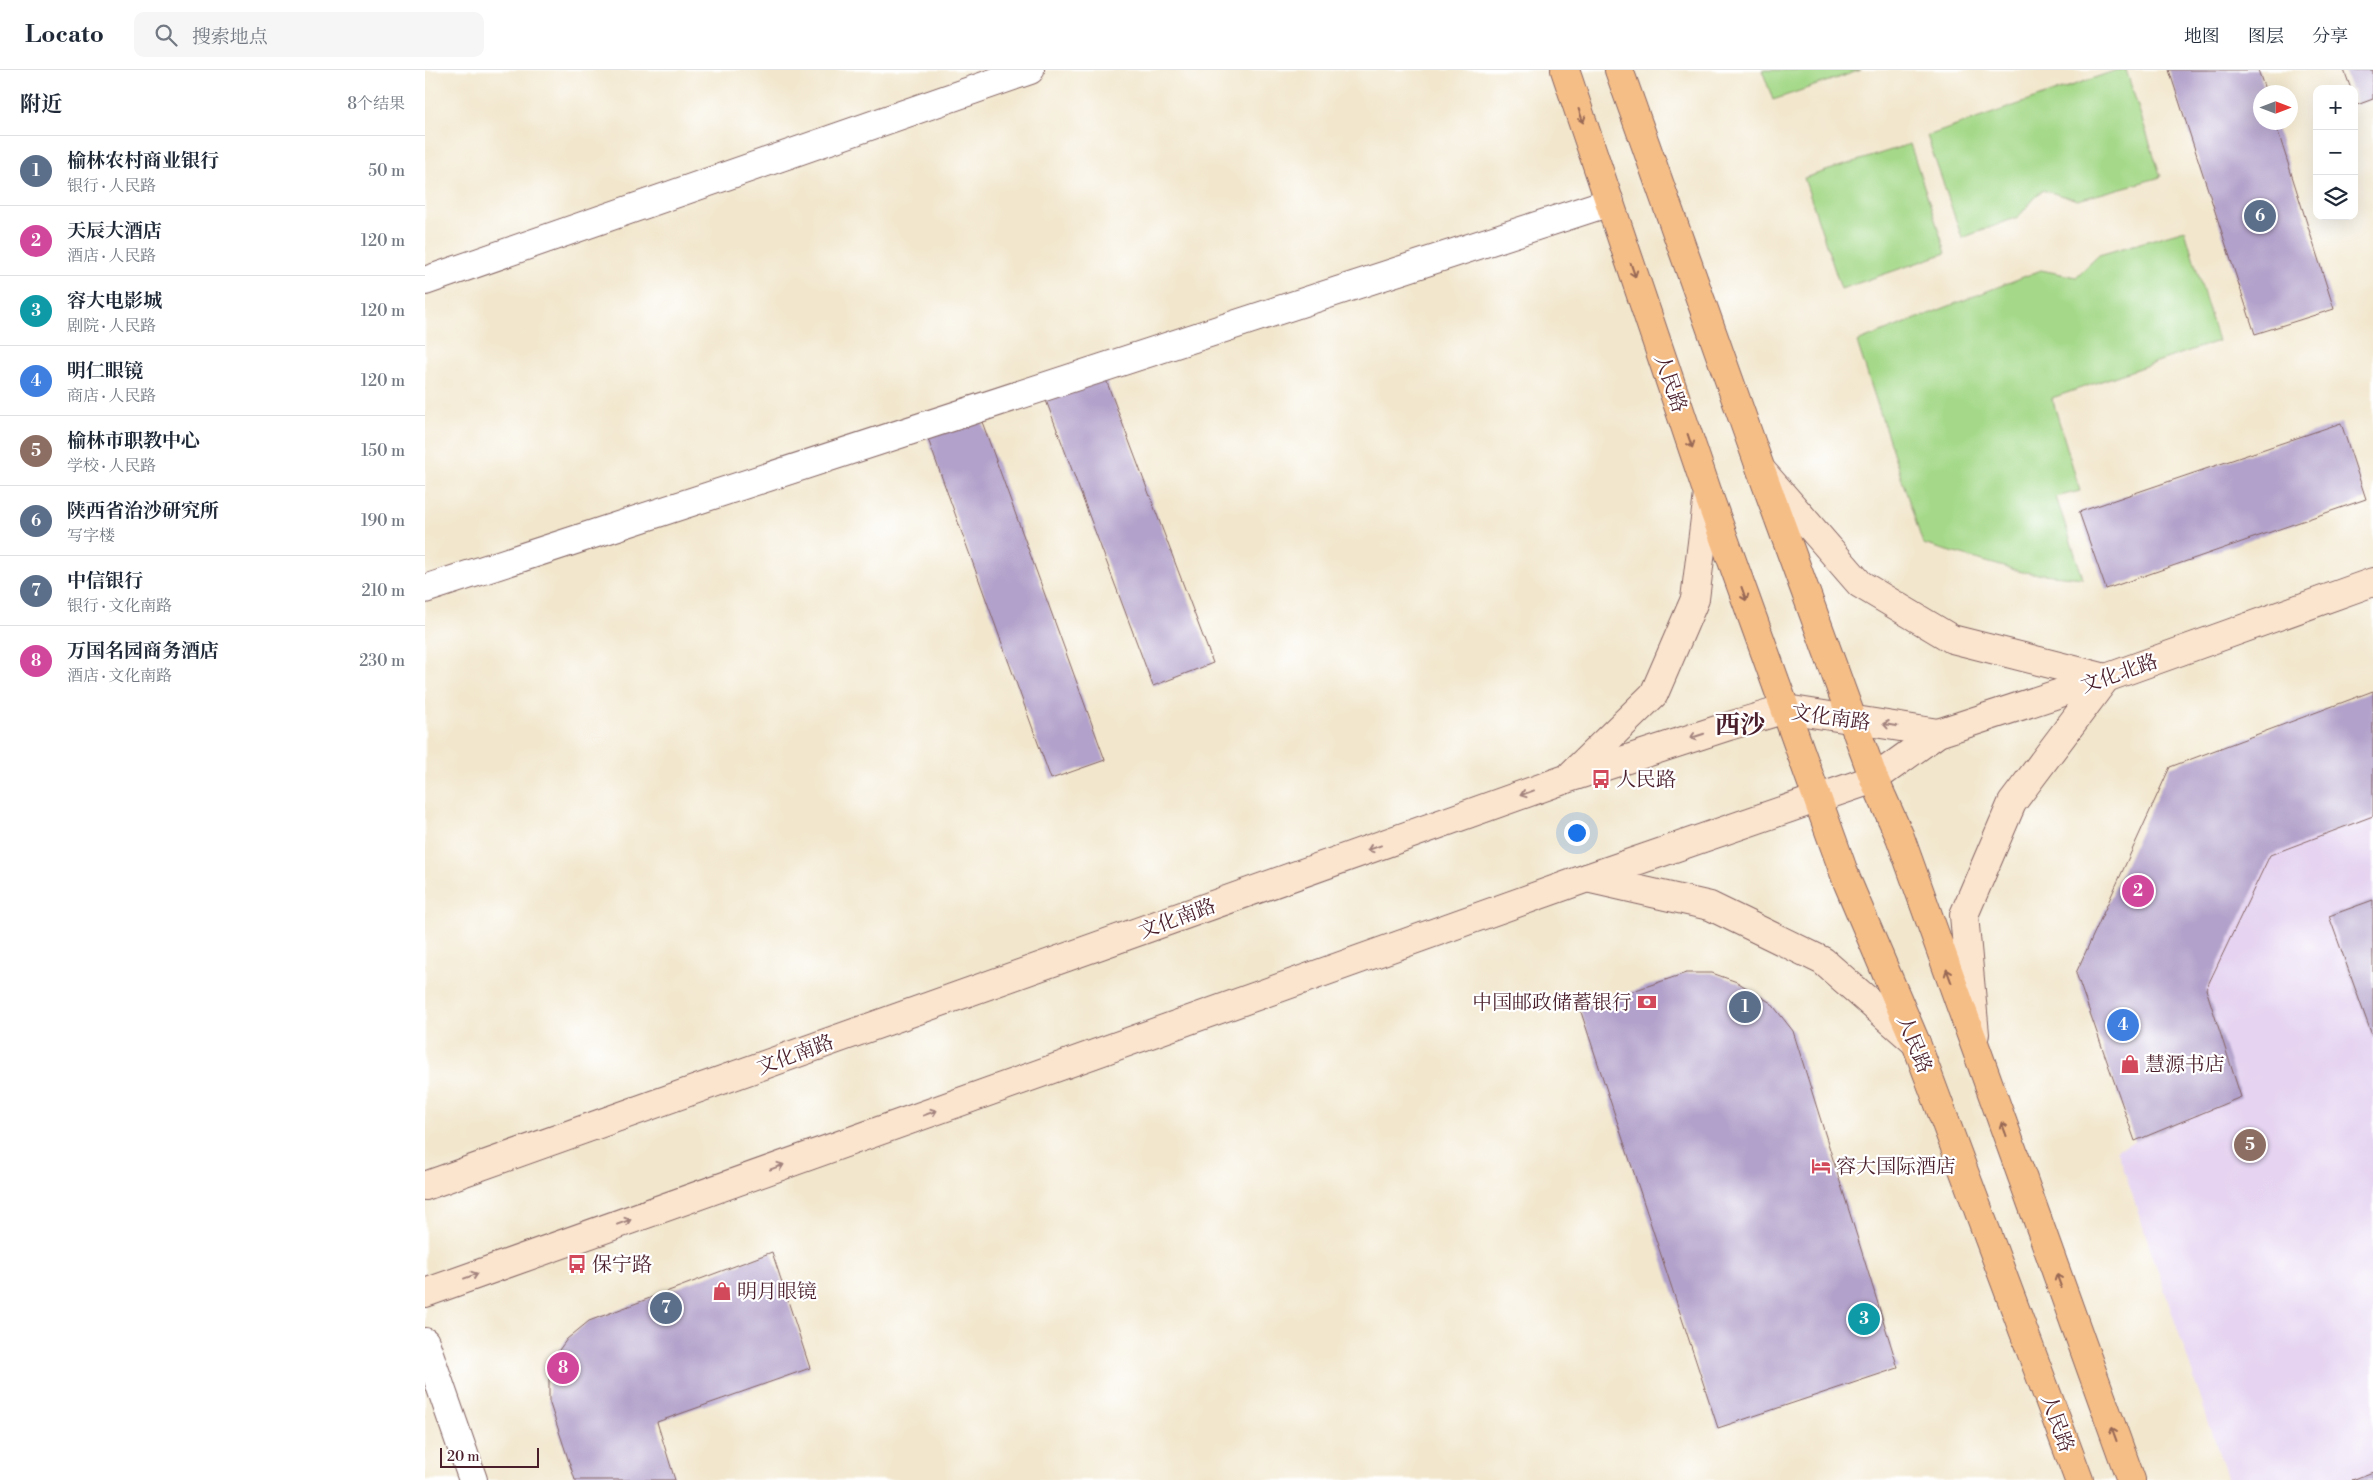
<!DOCTYPE html>
<html lang="zh">
<head>
<meta charset="utf-8">
<style>
	:root { --surface:#fff; --page:#f6f6f7; --text:#1f2937; --muted:#747a83; --line:#e0e1e3; --accent:#d1495b }
	body { margin:0; font-family:"Libre Bodoni","Noto Serif SC",serif; background:var(--page); color:var(--text) }
	.controls { position:absolute; right:15px; top:15px; display:grid; overflow:hidden; border-radius:10px; box-shadow:0 5px 20px #0002 }
	.controls button { width:45px; height:45px; display:grid; place-items:center; padding:0; border:0; border-bottom:1px solid var(--line); background:var(--surface); color:var(--text); font:25px sans-serif }
	.compass { position:absolute; left:1828px; top:15px; width:45px; height:45px; border-radius:50%; background:var(--surface); box-shadow:0 5px 20px #0002; rotate:90deg }
	.scale { position:absolute; left:15px; bottom:12px; width:99px; box-sizing:border-box; padding-left:5px; border:2px solid #4a1f2b; border-top:0; font-size:14px; line-height:18px; white-space:nowrap; color:#4a1f2b; -webkit-text-stroke:4px #fff; paint-order:stroke }
	.you { position:absolute; left:1151px; top:762px; width:18px; height:18px; margin:-12px; border:4px solid #fff; border-radius:50%; background:#1a73e8; box-shadow:0 0 0 8px #1a73e833 }
	.badge { display:grid; place-items:center; width:32px; height:32px; border-radius:50%; background:var(--accent); color:#fff; font-size:16px; font-weight:700 }
	.pin { position:absolute; translate:-50% -50%; border:2px solid #fff; box-shadow:0 1px 5px #0006 }
	.list { margin:0; padding:0; list-style:none }
	h2 { display:flex; justify-content:space-between; align-items:center; height:65px; margin:0; padding:0 20px; font-size:21px }
	h2 small { font-size:16px; font-weight:400; color:var(--muted) }
	.list li { display:grid; grid-template-columns:32px 1fr auto; gap:15px; align-items:center; box-sizing:border-box; height:70px; padding:0 20px; border-top:1px solid var(--line) }
	.list b { display:block; font-size:19px; white-space:nowrap }
	.list p { margin:0; font-size:16px; white-space:nowrap; color:var(--muted) }
	.list em { font-size:16px; font-style:normal; color:var(--muted) }
	.icon { flex:none; width:28px; height:28px; fill:none; stroke:currentColor; stroke-width:2; stroke-linecap:round; stroke-linejoin:round }
	.map { position:relative; flex:none; width:1948px; height:1410px; overflow:hidden }
	header { display:flex; align-items:center; gap:30px; box-sizing:border-box; height:70px; padding:0 25px; background:var(--surface); border-bottom:1px solid var(--line) }
	header strong { font-size:24px }
	nav { display:flex; gap:28px; margin-inline-start:auto; font-size:18px }
	.search { width:350px; height:45px; background:var(--page); display:flex; align-items:center; gap:12px; box-sizing:border-box; padding:0 18px; border-radius:10px; color:var(--muted); font-size:19px }
	main { display:flex }
	aside { flex:1; background:var(--surface) }
	.map>svg:first-child { display:block }
</style>
</head>
<body>
<header>
<strong>Locato</strong>
<div class="search"><svg class="icon" aria-label="search" viewBox="0 0 24 24"><circle cx="10" cy="10" r="6"/><path d="M15 15l6 6"/></svg>搜索地点</div>
<nav><a>地图</a><a>图层</a><a>分享</a></nav>
</header>
<main>
<aside>
<h2>附近<small>8个结果</small></h2>
<ul class="list">
<li><span class="badge" style="background:#5c6f8a">1</span><div><b>榆林农村商业银行</b><p>银行 · 人民路</p></div><em>50 m</em></li>
<li><span class="badge" style="background:#d1479c">2</span><div><b>天辰大酒店</b><p>酒店 · 人民路</p></div><em>120 m</em></li>
<li><span class="badge" style="background:#0f9aa8">3</span><div><b>容大电影城</b><p>剧院 · 人民路</p></div><em>120 m</em></li>
<li><span class="badge" style="background:#3f7fe0">4</span><div><b>明仁眼镜</b><p>商店 · 人民路</p></div><em>120 m</em></li>
<li><span class="badge" style="background:#8d6e63">5</span><div><b>榆林市职教中心</b><p>学校 · 人民路</p></div><em>150 m</em></li>
<li><span class="badge" style="background:#5c6f8a">6</span><div><b>陕西省治沙研究所</b><p>写字楼</p></div><em>190 m</em></li>
<li><span class="badge" style="background:#5c6f8a">7</span><div><b>中信银行</b><p>银行 · 文化南路</p></div><em>210 m</em></li>
<li><span class="badge" style="background:#d1479c">8</span><div><b>万国名园商务酒店</b><p>酒店 · 文化南路</p></div><em>230 m</em></li>
</ul>
</aside>
<div class="map">
<svg width="1948" height="1410" viewBox="0 0 1948 1410">
	<rect width="100%" height="100%" fill="#fff"/>
	<filter id="ink" filterUnits="userSpaceOnUse"><feTurbulence type="fractalNoise" baseFrequency=".02" numOctaves="2"/><feDisplacementMap in="SourceGraphic" scale="10" xChannelSelector="R" yChannelSelector="G"/><feConvolveMatrix kernelMatrix="1 2 1 2 8 2 1 2 1" color-interpolation-filters="sRGB"/></filter>
	<filter id="wash" filterUnits="userSpaceOnUse"><feTurbulence type="fractalNoise" baseFrequency=".0096" numOctaves="4" result="noise"/><feDisplacementMap in="SourceGraphic" scale="20" xChannelSelector="R" yChannelSelector="G"/><feGaussianBlur stdDeviation="1.12" result="paint"/><feColorMatrix in="noise" values="0 0 0 0 0 0 0 0 0 0 0 0 0 0 0 0 0 1.4 0 .05"/><feComposite in="paint" operator="in"/></filter>
	<g filter="url(#wash)">
		<rect width="100%" height="100%" fill="#f2e7cd"/>
		<polygon fill="#e5d3f1" points="1948,746 1948,1410 1803,1410 1692,1079 1815,1027 1781,919 1845,785"/>
		<g fill="#a5d989" stroke="#787c5a">
			<polygon points="1337,0 1436,0 1348,30"/>
			<polygon points="1692,0 1701,0 1736,107 1653,130 1617,120 1593,147 1537,168 1502,66"/>
			<polygon points="1485,74 1521,183 1416,219 1379,108"/>
			<polygon points="1760,160 1793,271 1627,328 1655,421 1631,427 1658,508 1597,502 1498,474 1432,272 1616,200 1651,207 1674,185"/>
		</g>
		<g id="blocks">
			<g fill="#b2a1ca">
				<polygon points="1744,0 1833,0 1841,22 1836,22 1836,52 1850,52 1909,239 1830,264"/>
				<polygon points="1919,0 1948,0 1948,29 1932,35 1929,19 1926,19"/>
				<polygon points="675,294 788,593 728,616 616,317"/>
				<polygon points="552,338 680,690 626,709 499,358"/>
				<polygon points="1916,353 1941,429 1681,519 1654,442"/>
				<polygon points="1948,621 1948,746 1845,785 1781,919 1816,1027 1710,1071 1651,903 1745,697"/>
				<polygon points="1948,830 1948,968 1904,846"/>
				<polygon points="1261,903 1287,903 1312,912 1346,933 1368,961 1473,1298 1293,1358 1155,939"/>
				<polygon points="347,1182 385,1298 232,1352 250,1410 150,1410 124,1331 124,1294 142,1269 164,1251"/>
				<polygon points="1948,1402 1948,1410 1927,1410"/>
			</g>
		</g>
	</g>
	<g filter="url(#ink)">
		<use href="#blocks" fill-opacity="0" stroke="#856564" stroke-width="1"/>
		<g fill="none" stroke-linecap="round" stroke-linejoin="round">
			<g stroke="#856564" stroke-width="30">
				<g id="minor">
					<polyline points="0,211 605,0"/>
					<polyline points="0,519 1185,132"/>
				</g>
			</g>
			<g stroke="#856564" stroke-width="30">
				<polyline id="tertiary" points="0,1272 48,1410"/>
			</g>
			<g stroke="#856564" stroke-width="30">
				<g id="secondary">
					<polyline points="1337,401 1435,514 1527,569 1681,608 1587,733 1539,845 1550,964"/>
					<polyline points="1147,704 1229,624 1270,529 1283,424"/>
					<polyline points="1162,808 1285,836 1398,891 1491,973"/>
					<polyline points="0,1116 1141,709 1304,656 1361,639 1513,663"/>
					<polyline points="0,1223 1162,808 1449,709 1513,663 1681,608 1948,512"/>
				</g>
			</g>
			<g stroke="#856564" stroke-width="30">
				<g id="primary">
					<polyline points="1140,0 1283,424 1422,811 1491,973 1654,1410"/>
					<polyline points="1194,0 1336,400 1449,709 1475,767 1706,1410"/>
				</g>
			</g>
			<use href="#minor" stroke="#fff" stroke-width="28"/>
			<use href="#tertiary" stroke="#fff" stroke-width="28"/>
			<use href="#secondary" stroke="#fbe5cf" stroke-width="28"/>
			<use href="#primary" stroke="#f6be87" stroke-width="28"/>
		</g>
		<defs><path id="oneway-shaft" d="M-6 0H5M1.5-3L5.5 0L1.5 3" fill="none" stroke-width="1.6" stroke-linecap="round" stroke-linejoin="round" transform="scale(1.25)"/></defs>
		<g stroke="#976754">
			<use href="#oneway-shaft" transform="translate(1156 46) rotate(71)"/>
			<use href="#oneway-shaft" transform="translate(1208 200) rotate(71)"/>
			<use href="#oneway-shaft" transform="translate(1265 371) rotate(71)"/>
			<use href="#oneway-shaft" transform="translate(1319 524) rotate(70)"/>
			<use href="#oneway-shaft" transform="translate(1524 906) rotate(-110)"/>
			<use href="#oneway-shaft" transform="translate(1579 1059) rotate(-110)"/>
			<use href="#oneway-shaft" transform="translate(1634 1211) rotate(-110)"/>
			<use href="#oneway-shaft" transform="translate(1689 1364) rotate(-110)"/>
		</g>
		<g stroke="#a2827d">
			<use href="#oneway-shaft" transform="translate(1465 655) rotate(-171)"/>
			<use href="#oneway-shaft" transform="translate(1272 666) rotate(162)"/>
			<use href="#oneway-shaft" transform="translate(1102 723) rotate(160)"/>
			<use href="#oneway-shaft" transform="translate(949 778) rotate(160)"/>
			<use href="#oneway-shaft" transform="translate(505 1043) rotate(-20)"/>
			<use href="#oneway-shaft" transform="translate(352 1097) rotate(-20)"/>
			<use href="#oneway-shaft" transform="translate(199 1152) rotate(-20)"/>
			<use href="#oneway-shaft" transform="translate(46 1206) rotate(-20)"/>
		</g>
	</g>
	<defs>
		<g id="bus-bare" transform="scale(1.5)"><path d="M-5-6H5V4H4V6H2V4H-2V6H-4V4H-5ZM-3.5-4V0h7V-4ZM-3.5 1.2v1.5H-2V1.2ZM2 1.2v1.5H3.5V1.2Z" fill="#d1495b" stroke="#fff" stroke-width="2.5" paint-order="stroke"/></g>
		<g id="bank-bare" transform="scale(1.5)"><path d="M-6-4H6V4H-6ZM0-2.3a2.3 2.3 0 1 0 0 4.6a2.3 2.3 0 1 0 0-4.6Z" fill="#d1495b" stroke="#fff" stroke-width="2.5" paint-order="stroke"/></g>
		<g id="shop-bare" transform="scale(1.5)"><path d="M-5-2.5h2.3a2.7 3.5 0 0 1 5.4 0H5L5.5 6h-11ZM-1.5-2.5h3a1.5 2.3 0 0 0-3 0Z" fill="#d1495b" stroke="#fff" stroke-width="2.5" paint-order="stroke"/></g>
		<g id="hotel-bare" transform="scale(1.5)"><path d="M-6-4.5h1.5V1H6V5H4.5V3h-9V5H-6ZM-4 0a1.8 1.8 0 1 1 3.6 0ZM.5 0V-2.5h3Q6-2.5 6 0Z" fill="#d1495b" stroke="#fff" stroke-width="2.5" paint-order="stroke"/></g>
	</defs>
	<g fill-rule="evenodd">
		<use href="#bus-bare" x="1176" y="709"/>
		<use href="#bank-bare" x="1222" y="932"/>
		<use href="#shop-bare" x="1705" y="994"/>
		<use href="#hotel-bare" x="1396" y="1096"/>
		<use href="#bus-bare" x="152" y="1194"/>
		<use href="#shop-bare" x="297" y="1221"/>
	</g>
	<g text-anchor="middle" stroke-width="4.5" stroke-linejoin="round" paint-order="stroke">
		<g font-size="20" fill="#4a1f2b" stroke="#fff">
			<text transform="translate(1246 313) rotate(71)" y="7">人民路</text>
			<text transform="translate(1694 603) rotate(-19)" y="7">文化北路</text>
			<text transform="translate(1406 647) rotate(8)" y="7">文化南路</text>
			<text transform="translate(752 848) rotate(-20)" y="7">文化南路</text>
			<text transform="translate(1490 974) rotate(68)" y="7">人民路</text>
			<text transform="translate(370 984) rotate(-20)" y="7">文化南路</text>
			<text transform="translate(1633 1353) rotate(70)" y="7">人民路</text>
		</g>
		<g font-size="20" fill="#4a1f2b" stroke="#fff" text-anchor="start">
			<text x="1191" y="716">人民路</text>
			<text x="1207" y="939" text-anchor="end">中国邮政储蓄银行</text>
			<text x="1720" y="1001">慧源书店</text>
			<text x="1411" y="1103">容大国际酒店</text>
			<text x="167" y="1201">保宁路</text>
			<text x="312" y="1228">明月眼镜</text>
		</g>
		<g font-size="25" font-weight="bold" fill="#4a1f2b" stroke="#fff">
			<text x="1315" y="663">西沙</text>
		</g>
	</g>
</svg>
<div class="controls">
<button>+</button>
<button>−</button>
<button><svg class="icon" aria-label="layers" viewBox="0 0 24 24"><path d="M12 4l9 5-9 5-9-5zM3 14l9 5 9-5"/></svg></button>
</div>
<svg class="compass" viewBox="-18 -18 36 36"><path d="M0-13l5 13h-10z" fill="#e53935"/><path d="M0 13l5-13h-10z" fill="#747a83"/></svg>
<div class="scale">20 m</div>
<div class="you"></div>
<div class="pin badge" style="left:1320px;top:937px;background:#5c6f8a">1</div>
<div class="pin badge" style="left:1713px;top:821px;background:#d1479c">2</div>
<div class="pin badge" style="left:1439px;top:1249px;background:#0f9aa8">3</div>
<div class="pin badge" style="left:1698px;top:955px;background:#3f7fe0">4</div>
<div class="pin badge" style="left:1825px;top:1075px;background:#8d6e63">5</div>
<div class="pin badge" style="left:1835px;top:146px;background:#5c6f8a">6</div>
<div class="pin badge" style="left:241px;top:1238px;background:#5c6f8a">7</div>
<div class="pin badge" style="left:138px;top:1298px;background:#d1479c">8</div>
</div>
</main>
</body>
</html>
